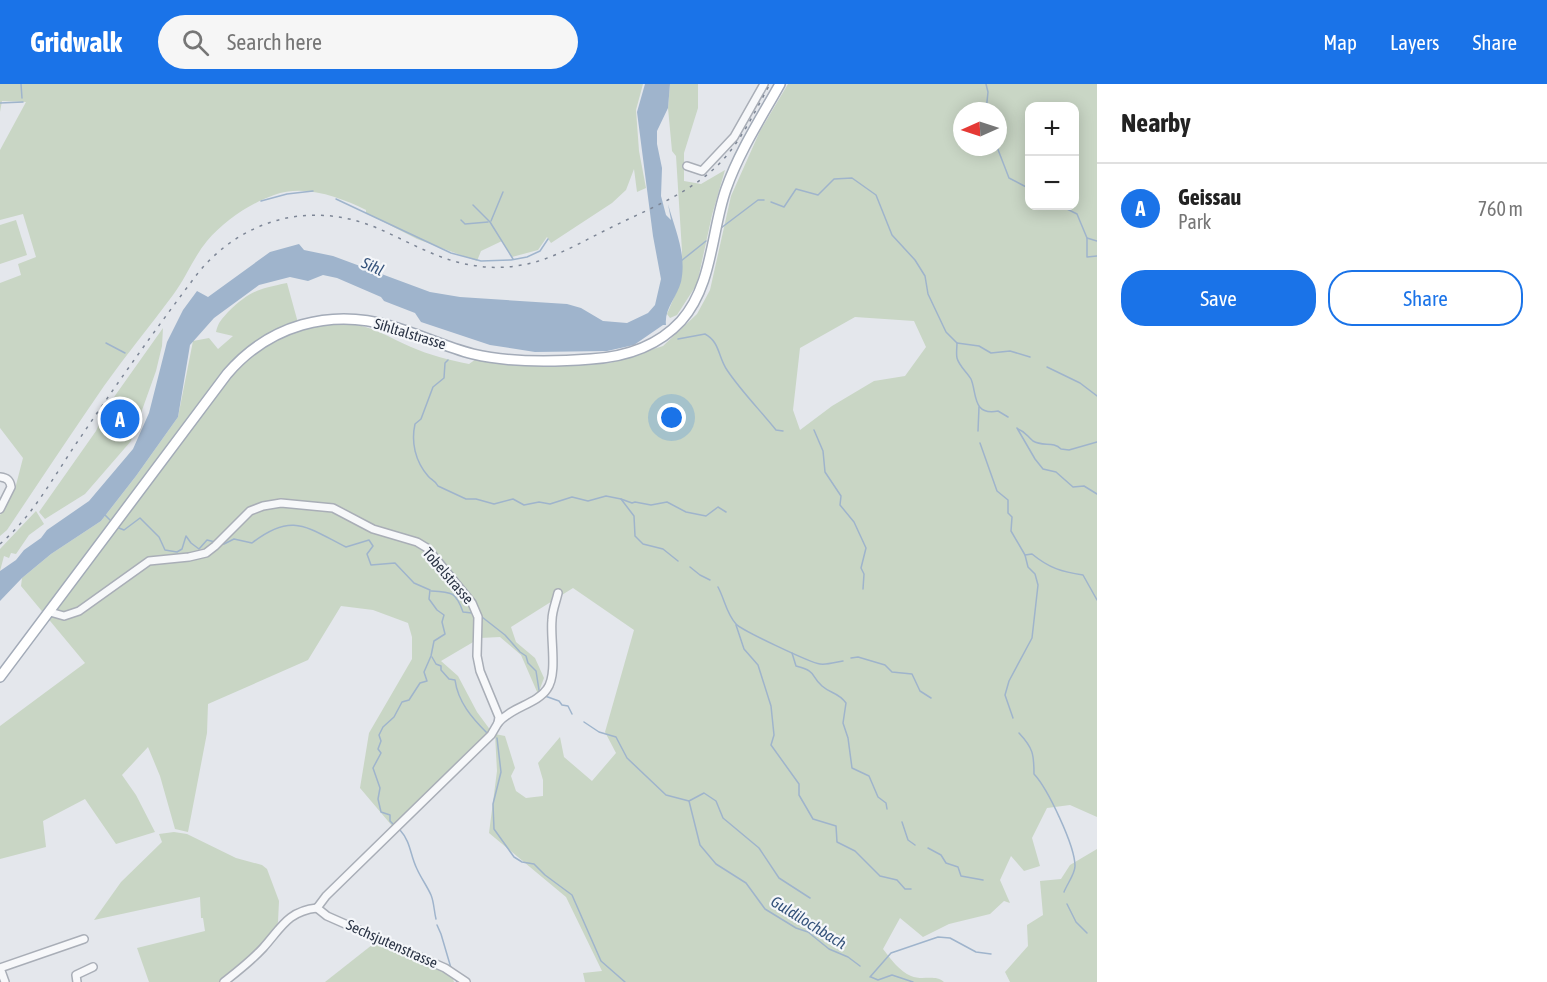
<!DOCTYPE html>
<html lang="en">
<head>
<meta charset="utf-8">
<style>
	:root { --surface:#fff; --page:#f6f6f6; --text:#222; --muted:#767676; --line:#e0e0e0; --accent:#1a73e8 }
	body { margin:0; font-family:"Asap Condensed",sans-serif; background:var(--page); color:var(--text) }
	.controls { position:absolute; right:18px; top:18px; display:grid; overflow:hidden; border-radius:12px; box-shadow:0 3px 15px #0003 }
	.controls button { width:54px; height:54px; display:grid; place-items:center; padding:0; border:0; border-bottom:2px solid var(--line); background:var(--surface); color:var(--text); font:30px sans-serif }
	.compass { position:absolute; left:953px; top:18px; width:54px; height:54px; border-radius:50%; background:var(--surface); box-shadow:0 3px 15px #0003; rotate:267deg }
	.you { position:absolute; left:672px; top:334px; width:21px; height:21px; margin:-15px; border:4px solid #fff; border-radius:50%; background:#1a73e8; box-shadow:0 0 0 9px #1a73e833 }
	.badge { display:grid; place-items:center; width:39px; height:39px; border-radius:50%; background:var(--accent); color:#fff; font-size:20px; font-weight:700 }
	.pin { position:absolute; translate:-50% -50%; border:3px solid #fff; box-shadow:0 2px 6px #0006 }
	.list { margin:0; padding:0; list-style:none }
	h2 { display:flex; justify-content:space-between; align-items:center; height:78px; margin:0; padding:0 24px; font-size:26px }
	h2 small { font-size:20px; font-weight:400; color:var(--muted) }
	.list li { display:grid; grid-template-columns:39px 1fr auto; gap:18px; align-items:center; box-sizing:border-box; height:90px; padding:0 24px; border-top:2px solid var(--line) }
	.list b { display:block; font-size:22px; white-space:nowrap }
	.list p { margin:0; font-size:20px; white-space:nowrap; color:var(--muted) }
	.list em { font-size:20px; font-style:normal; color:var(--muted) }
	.actions { display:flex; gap:12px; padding:18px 24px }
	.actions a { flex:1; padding:14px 0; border:2px solid var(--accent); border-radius:24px; text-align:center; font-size:21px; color:var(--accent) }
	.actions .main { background:var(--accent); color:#fff }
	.icon { flex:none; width:33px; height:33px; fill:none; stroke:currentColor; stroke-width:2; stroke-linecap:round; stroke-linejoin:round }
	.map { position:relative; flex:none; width:1097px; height:898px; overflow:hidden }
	header { display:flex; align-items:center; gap:36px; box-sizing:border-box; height:84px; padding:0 30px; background:var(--accent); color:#fff }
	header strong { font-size:28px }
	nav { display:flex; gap:33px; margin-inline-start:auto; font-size:21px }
	.search { width:420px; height:54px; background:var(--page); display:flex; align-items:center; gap:15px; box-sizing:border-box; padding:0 21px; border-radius:33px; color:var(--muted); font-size:22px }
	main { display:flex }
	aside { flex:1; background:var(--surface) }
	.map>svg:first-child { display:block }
</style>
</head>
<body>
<header>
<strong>Gridwalk</strong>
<div class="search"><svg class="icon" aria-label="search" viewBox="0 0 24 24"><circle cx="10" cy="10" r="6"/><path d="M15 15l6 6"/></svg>Search here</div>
<nav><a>Map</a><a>Layers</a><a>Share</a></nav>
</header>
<main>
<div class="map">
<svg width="1097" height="898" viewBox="0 0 1097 898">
	<rect width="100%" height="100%" fill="#e4e7ec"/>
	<g fill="#c9d6c5" fill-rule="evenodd">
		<path d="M0 0H643L636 26 639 67 646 104 637 108 634 85 626 106 612 119 551 159 547 153 538 166 512 173 502 157 481 167 477 177 417 155 366 129V126C339 113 305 100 274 111 249 120 224 137 207 157 193 174 186 194 173 211 150 242 126 271 104 302 71 350 39 398 7 446L0 452V431L16 401 23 374 0 344V199L21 191 18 180 36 173 23 130 0 136V66L26 18 2 17 0 28Z"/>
		<polygon points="670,0 698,0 698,24 684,69 684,97 701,100 725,86 712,131 697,200 677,231 670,234 667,230 681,197 682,167 676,72 672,67 668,24"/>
		<path d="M788 0H1097V736V733L1070 721 1047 724 1032 754 1040 782 1024 787 1011 772 1000 796 1010 819 1004 817 990 830 949 840 923 853 900 834 883 865C890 874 900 888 911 892 922 897 935 890 944 898H585L583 889 602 887 566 813 489 749 497 687 495 650 505 652 515 684 511 692 516 707 526 714 543 712V696L538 679 560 653 564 673 592 697 616 669 605 648 634 546 573 504 511 543 516 558 535 574 544 594 538 610 521 571 500 553 480 554 441 577 458 592 477 628 491 647 393 743 360 704 369 649 412 575V553L408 539 373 526 341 522 308 576 208 620 207 649 188 748 175 745 160 692 148 663 122 691 136 711 155 748 116 760 85 715 43 737 46 763 0 775V642L85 579 21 502 22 494 51 470 101 437 136 392 178 333 193 257 209 254 218 265 233 252 216 248C218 238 222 235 228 228 250 207 258 205 287 199L300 246C317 242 333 238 350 240 373 242 390 254 411 263 429 271 449 276 469 280L476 275 519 282H567L610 279 663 262 697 230 710 206 731 112 760 47ZM1030 22H1074V122H1030ZM962 27H998V63H962ZM855 233 914 237 926 263 905 292 874 297 832 322 800 346 793 326 800 264Z"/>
		<polygon points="16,136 27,171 0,180 0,141"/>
		<polygon points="163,244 162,262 156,287 131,357 85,410 45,435 39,428 96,347 107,323"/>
		<polygon points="36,427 44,440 29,451 16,470 11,469 9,474 4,472 0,487 0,465"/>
		<polygon points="174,748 187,750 236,774 262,781 267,785 279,817 278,838 276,843 255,869 220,898 149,898 137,864 205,847 203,834 201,834 200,813 94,836 121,798 162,758 159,750"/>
		<polygon points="1097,765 1097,898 1010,898 1005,888 1028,862 1027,841 1043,831 1040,797 1061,795 1070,781"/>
		<polygon points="377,857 452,892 454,898 325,898"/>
	</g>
	<path fill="#9fb4cc" d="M645 0H670L668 24 657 47V60L662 84 661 112 666 131 671 136 668 120C675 146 687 170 681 198 677 213 664 225 666 241H663L634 261 607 267 535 268 490 261 421 238 415 229 384 217 381 213 337 194 323 191 308 197 290 193 259 201 214 234 190 261 178 333 136 392 101 437 51 470 22 494 0 517V487L16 476 24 466 41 454 47 446 89 417 133 365 149 329 167 258 183 226 197 207 208 213 270 168 299 160 304 166 333 172 430 208 460 213 567 220 581 224 603 237 627 239 648 229 655 221 661 195 653 152 637 28Z"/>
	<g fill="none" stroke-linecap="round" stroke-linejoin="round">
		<g stroke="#9fb4cc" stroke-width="1.5">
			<polyline points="21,0 22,14"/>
			<polyline points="986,0 988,8 986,27"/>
			<polyline points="0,19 23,18"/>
			<polyline points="997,63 1009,94 1030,105"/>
			<polyline points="336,115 451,169 481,177 511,176 527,173 540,167 548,155"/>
			<polyline points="261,117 287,110 313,107"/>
			<path d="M771 118 784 123 796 105 818 111 834 95 852 94 876 111 892 151 915 176 925 192 928 210 946 248 957 259C957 263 956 270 957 274 959 282 967 288 971 295 977 309 972 332 998 327L1008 333"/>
			<polyline points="473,121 490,138 513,175"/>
			<polyline points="1061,122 1077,130 1087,154 1087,173 1097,172"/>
			<polyline points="461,136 465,140 488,138"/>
			<polyline points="491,137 503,108"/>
			<polyline points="721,144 758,116 764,116"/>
			<polyline points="1087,154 1097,157"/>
			<polyline points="681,177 706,157"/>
			<path d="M678 255 705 250C720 258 718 273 727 286 741 307 760 326 776 346L783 347"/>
			<polyline points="106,259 125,269"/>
			<polyline points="957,259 979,262 991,269 1010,267 1030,273"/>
			<path d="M448 276 445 279 444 294 433 303 421 335 415 340C411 358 415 377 428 392 431 396 435 396 438 402L466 415H476L494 420 513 415 524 421 539 418 550 420 572 413 588 417 606 412 621 415 634 432 635 452 643 460 663 465 678 477"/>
			<polyline points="1047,283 1080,299 1097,312"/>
			<polyline points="1017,344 1035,375 1043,385 1056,388 1073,403 1084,402 1097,410"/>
			<path d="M1018 345C1026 348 1027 352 1033 357 1043 363 1053 357 1061 365L1069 366 1097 358"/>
			<polyline points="814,346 823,367 825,388 841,412 840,421 854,438 866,464 861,484 864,490 863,505"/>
			<polyline points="978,347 979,323"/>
			<polyline points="980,359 997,407 1008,416 1008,429 1012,433 1011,447 1025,471 1028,483 1035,490 1038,501 1032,554 1009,597 1005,611 1013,634"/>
			<polyline points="621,415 632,419 635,418 651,421 667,418 686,428 706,432 718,423 726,428"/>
			<polyline points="104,430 110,436"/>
			<polyline points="119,444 124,446 140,434 159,453 165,466 177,468 182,465 186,452 191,459 199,465 207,456 215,458"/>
			<path d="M220 460H224L234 455 252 459C292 428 306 443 346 463L369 456 373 462 367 470 371 481 395 479 414 499 430 506 429 515 437 526 444 531 442 538 445 550 434 557 431 572 424 588 427 597 420 599 409 616 402 618 394 633 383 643 379 651 381 657 378 665 381 669 373 684 380 704 378 715 381 728 390 731V737L394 741"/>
			<path d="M1025 471 1032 470C1049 484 1062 488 1083 491L1097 516"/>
			<polyline points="690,483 700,491 710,496"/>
			<path d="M718 503C725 516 726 529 736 540 741 546 811 579 820 580 828 581 836 578 843 577"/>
			<path d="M431 507C452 508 456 508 463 528L472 529"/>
			<polyline points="482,533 505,551 520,568 526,572 528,579 536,587 539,606"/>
			<polyline points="736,541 744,565 758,581 771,622 774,651 771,661 799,700 799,711 813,735 836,742 837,758 855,767 880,792 897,796 905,805 911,805"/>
			<path d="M792 569 796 582C818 588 809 590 822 602 831 610 838 608 846 619L843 639 848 654 852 684 869 692 878 713 886 719 887 725"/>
			<path d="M432 573 436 580 441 582V586L449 595 455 596C458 618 472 634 487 649"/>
			<polyline points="851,574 858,573 885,581 892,588 912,590 920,607 931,614"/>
			<polyline points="545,612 559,617 562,621 568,622 572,630"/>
			<polyline points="584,638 599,648 616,653 627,674 666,711 689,717 700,761 716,780 746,799 765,825 796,844 808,848 829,865 848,873 860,882"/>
			<path d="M1019 649C1033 664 1034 670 1034 690 1048 705 1075 762 1075 782 1075 790 1067 800 1064 808"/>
			<polyline points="497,654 501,688 493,720 494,745 514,773 522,778 534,780 545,791 572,811 601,877 625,898"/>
			<polyline points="689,717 704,709 716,717 723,734 759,764 779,794 810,814"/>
			<polyline points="902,738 908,756 915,761"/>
			<path d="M400 746C411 758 410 771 417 785 421 794 427 802 431 811 434 818 434 827 436 835"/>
			<polyline points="928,764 941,771 946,779 958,783 961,792 983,796"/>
			<polyline points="1067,820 1076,838 1087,849"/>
			<polyline points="437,841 441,850 451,884"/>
			<polyline points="870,893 891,869 938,853 950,854 976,868 991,870"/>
			<polyline points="871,893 878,896 892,891 913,898"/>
			<polyline points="456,896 457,898"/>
		</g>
		<g stroke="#a9aeb7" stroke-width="10">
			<g id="minor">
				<polyline points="687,82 702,87 734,53 764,0"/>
				<path d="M0 393C7 394 10 396 11 403L0 425"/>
				<polyline points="50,528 64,532 79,527 149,477 189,473 206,469 215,462 250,427 263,422 281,419 333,424 373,445 417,458 427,464 472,519 478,533 477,572 480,587 499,633 498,639 491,651 326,812 317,824"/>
				<path d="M498 639C511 623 537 620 547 605 558 590 550 554 552 536 552 527 556 518 558 509"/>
				<polyline points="317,824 327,832 445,884 466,898"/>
				<polyline points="5,898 0,884 84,855"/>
				<polyline points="77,898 76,891 93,883"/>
				<path d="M224 898C238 887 251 877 263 864 281 844 288 827 317 824"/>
			</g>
		</g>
		<g stroke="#a3abb8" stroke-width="12">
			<path id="major" d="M0 593 227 290C269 241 330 224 391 242 419 250 445 263 473 270 511 279 553 278 591 275 625 273 657 263 681 237 713 201 711 148 726 105 739 68 761 34 780 0"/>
		</g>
		<use href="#minor" stroke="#f7f8fa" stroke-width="7"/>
		<use href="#major" stroke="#fff" stroke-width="9"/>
		<path stroke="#7d8696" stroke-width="1.5" stroke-dasharray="3 6" stroke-linecap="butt" d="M0 460C34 431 55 390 80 354 118 298 157 243 198 189 242 135 311 116 377 144 410 158 441 178 478 182 496 185 514 183 532 179 561 171 587 155 614 142 649 125 687 110 716 83 740 60 754 29 770 0"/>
	</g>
	<g text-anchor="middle" stroke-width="4.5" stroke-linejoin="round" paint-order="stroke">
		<g font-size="15" fill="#2b3445" stroke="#f4f6f9">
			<text transform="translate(410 250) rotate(17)" y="5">Sihltalstrasse</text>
			<text transform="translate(448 492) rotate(49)" y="5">Tobelstrasse</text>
			<text transform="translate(392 860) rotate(24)" y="5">Sechsjutenstrasse</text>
		</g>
		<g font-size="16" font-style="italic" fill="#34527a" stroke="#f4f6f9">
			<text transform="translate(373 182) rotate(25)" y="6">Sihl</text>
			<text transform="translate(809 838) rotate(32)" y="6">Guldilochbach</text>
		</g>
	</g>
</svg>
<div class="controls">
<button>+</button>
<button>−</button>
</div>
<svg class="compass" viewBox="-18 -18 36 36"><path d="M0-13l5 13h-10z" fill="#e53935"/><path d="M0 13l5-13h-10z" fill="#767676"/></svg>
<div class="you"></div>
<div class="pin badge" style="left:120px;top:335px">A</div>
</div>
<aside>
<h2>Nearby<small></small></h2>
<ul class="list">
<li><span class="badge">A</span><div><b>Geissau</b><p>Park</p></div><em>760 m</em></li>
</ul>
<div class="actions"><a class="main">Save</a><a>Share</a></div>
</aside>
</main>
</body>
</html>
